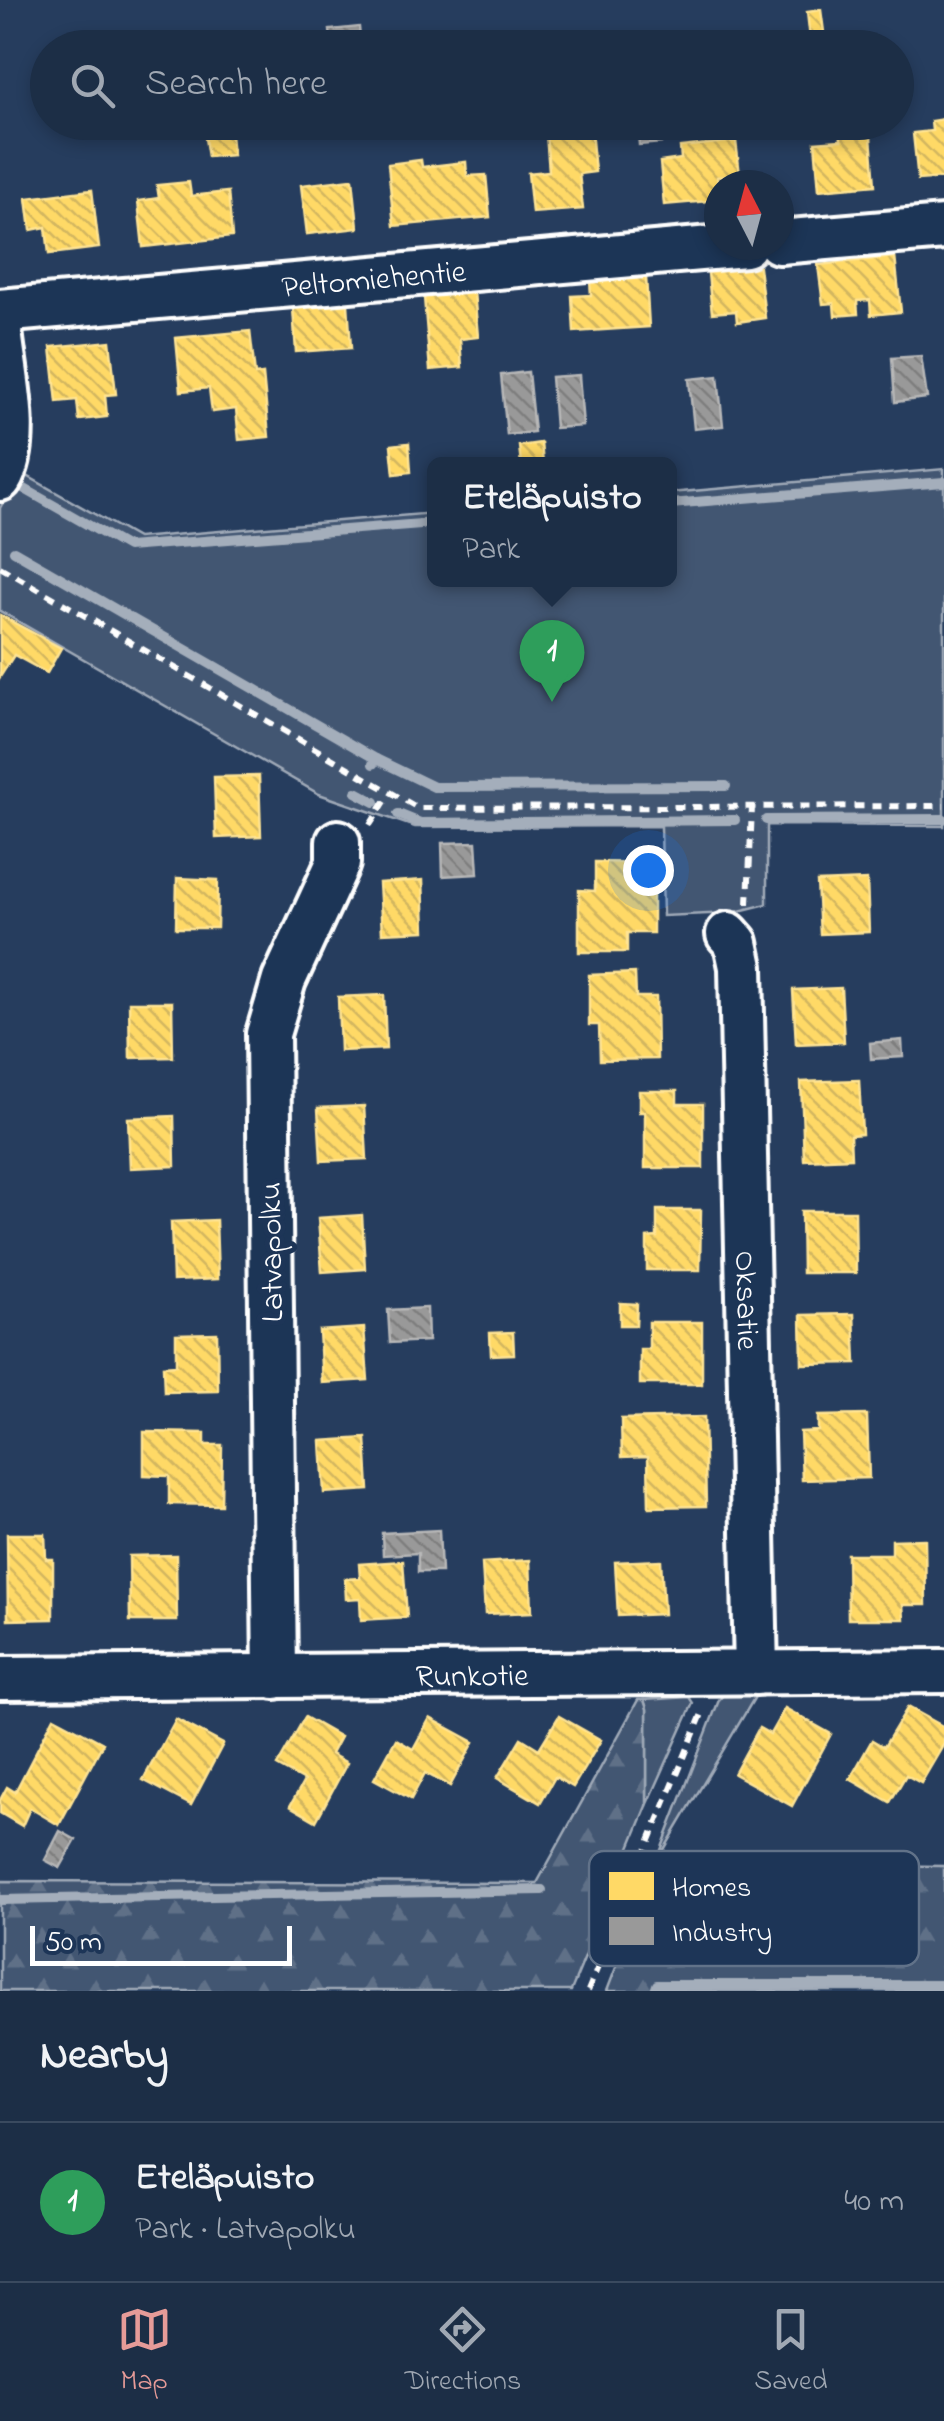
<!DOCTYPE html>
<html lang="en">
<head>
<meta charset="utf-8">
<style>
	:root { --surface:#1c2e46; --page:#25364d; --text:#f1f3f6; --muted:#a0a8b3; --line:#3a4a5f; --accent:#e69b98 }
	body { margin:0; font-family:"Indie Flower",sans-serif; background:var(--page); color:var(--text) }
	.compass { position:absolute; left:704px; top:170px; width:90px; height:90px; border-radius:50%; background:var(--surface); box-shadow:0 5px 15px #0003; rotate:354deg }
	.scale { position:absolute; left:30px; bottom:25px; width:262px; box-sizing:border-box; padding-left:10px; border:5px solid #fff; border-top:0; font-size:28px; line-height:35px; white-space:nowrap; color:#fff; -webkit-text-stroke:8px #1d3557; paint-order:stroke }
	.you { position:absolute; left:648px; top:870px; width:35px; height:35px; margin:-25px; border:8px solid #fff; border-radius:50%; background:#1a73e8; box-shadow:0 0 0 15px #1a73e833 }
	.badge { display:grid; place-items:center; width:65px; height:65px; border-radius:50%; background:var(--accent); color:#fff; font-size:32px; font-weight:700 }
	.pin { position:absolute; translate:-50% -82px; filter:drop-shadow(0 2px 5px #0008) }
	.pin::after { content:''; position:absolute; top:52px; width:35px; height:30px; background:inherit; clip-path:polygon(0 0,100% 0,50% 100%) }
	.popup { position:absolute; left:427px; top:457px; width:250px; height:130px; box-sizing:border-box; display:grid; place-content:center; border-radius:15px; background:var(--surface); filter:drop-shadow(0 2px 8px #0005); font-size:32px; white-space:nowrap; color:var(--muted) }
	.popup b { font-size:38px; color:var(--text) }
	.popup::after { content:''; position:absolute; left:50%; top:100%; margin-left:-20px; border:20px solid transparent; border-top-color:var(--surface) }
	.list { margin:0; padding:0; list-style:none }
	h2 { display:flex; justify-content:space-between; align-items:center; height:130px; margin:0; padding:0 40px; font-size:42px }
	h2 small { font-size:32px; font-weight:400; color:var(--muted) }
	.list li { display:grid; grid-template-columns:65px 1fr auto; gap:30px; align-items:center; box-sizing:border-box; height:160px; padding:0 40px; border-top:2px solid var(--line) }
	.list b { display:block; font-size:38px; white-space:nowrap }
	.list p { margin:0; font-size:32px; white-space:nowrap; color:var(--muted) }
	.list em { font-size:32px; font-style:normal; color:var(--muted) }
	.icon { flex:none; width:55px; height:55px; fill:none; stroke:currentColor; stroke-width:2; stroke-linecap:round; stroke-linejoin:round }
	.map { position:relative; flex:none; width:944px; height:1991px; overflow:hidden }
	.search { position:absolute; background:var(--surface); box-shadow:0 5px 15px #0003; left:30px; right:30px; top:30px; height:110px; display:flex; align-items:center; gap:25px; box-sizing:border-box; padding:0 35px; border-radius:55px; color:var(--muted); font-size:38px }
	.sheet { height:290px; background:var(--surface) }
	nav { display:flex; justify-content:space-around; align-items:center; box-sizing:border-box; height:140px; border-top:2px solid var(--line); background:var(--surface); font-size:28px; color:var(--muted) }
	nav a { display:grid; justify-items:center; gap:5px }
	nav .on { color:var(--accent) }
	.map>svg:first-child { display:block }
</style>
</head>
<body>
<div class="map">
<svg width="944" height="1991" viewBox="0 0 944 1991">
	<defs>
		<pattern id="forest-firs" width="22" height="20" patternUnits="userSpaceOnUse" patternTransform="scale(2.5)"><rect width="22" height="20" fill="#425672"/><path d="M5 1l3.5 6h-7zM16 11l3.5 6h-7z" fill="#5e6f87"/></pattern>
		<pattern id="homes-back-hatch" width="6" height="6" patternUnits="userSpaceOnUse" patternTransform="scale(2.5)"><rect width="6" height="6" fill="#ffd966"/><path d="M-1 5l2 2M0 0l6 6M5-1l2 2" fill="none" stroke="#d2b660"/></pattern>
		<pattern id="industry-back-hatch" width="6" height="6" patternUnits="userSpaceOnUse" patternTransform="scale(2.5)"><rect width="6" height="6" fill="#999"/><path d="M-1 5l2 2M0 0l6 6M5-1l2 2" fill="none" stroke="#7e7e7e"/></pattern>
	</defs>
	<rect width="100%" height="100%" fill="#263d5e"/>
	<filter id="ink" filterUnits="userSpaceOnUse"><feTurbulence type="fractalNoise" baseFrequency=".01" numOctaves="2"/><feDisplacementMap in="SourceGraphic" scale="20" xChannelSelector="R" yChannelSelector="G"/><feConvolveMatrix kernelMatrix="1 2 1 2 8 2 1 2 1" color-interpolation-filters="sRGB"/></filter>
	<g filter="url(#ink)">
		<g fill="#425672" stroke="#a0aab8" stroke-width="2.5">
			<polygon points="944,469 944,826 767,825 767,904 731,913 663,916 661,826 415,827 319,794 0,611 0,508 20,472 137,538 434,513 434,580 670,580 670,493"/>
			<polygon points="759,1691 756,1695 656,1863 719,1700 725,1693"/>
			<polygon points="689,1697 693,1703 647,1806 647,1709 644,1700"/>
		</g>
		<g fill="url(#forest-firs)" stroke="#a0aab8" stroke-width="2.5">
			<polygon points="638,1700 644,1700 647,1709 647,1806 571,1991 0,1991 0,1881 537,1883"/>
			<polygon points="656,1863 944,1866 944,1991 607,1991"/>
		</g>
		<g fill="url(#homes-back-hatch)" stroke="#ffe494" stroke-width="2.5">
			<polygon points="821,10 826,47 811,48 807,12"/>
			<polygon points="944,119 944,178 918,180 913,133 932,131 931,121"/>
			<polygon points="870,125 875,185 819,190 815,142 841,140 840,127"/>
			<polygon points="591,130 595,172 579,174 583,209 532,213 528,173 549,171 546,134"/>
			<polygon points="231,135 233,155 208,157 205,138"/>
			<polygon points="736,141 740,175 717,177 719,200 664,205 660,162 681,159 680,147"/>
			<polygon points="421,160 422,167 466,162 467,176 486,175 490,217 394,226 388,164"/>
			<polygon points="353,179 358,228 307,234 301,185"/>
			<polygon points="189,182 191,196 228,192 232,237 143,247 138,201 159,198 157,185"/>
			<polygon points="92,190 99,248 49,254 46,227 31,230 27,198"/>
			<polygon points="895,257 901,312 871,315 870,300 857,301 858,314 835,316 834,303 823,304 818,265"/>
			<polygon points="759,267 765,318 737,322 736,311 712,313 708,273"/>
			<polygon points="646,277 649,327 574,332 572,296 591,295 590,281"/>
			<polygon points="474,292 478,337 460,339 462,367 430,370 424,297"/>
			<polygon points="348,304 351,348 296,352 293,308"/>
			<polygon points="250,331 255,375 263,374 269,437 239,440 236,409 212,412 209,388 181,391 176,338"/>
			<polygon points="110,341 116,394 105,395 107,417 79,420 77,400 57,402 51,347"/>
			<polygon points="409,443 411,472 394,474 391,445"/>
			<polygon points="541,443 543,464 521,464 519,446"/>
			<polygon points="0,615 61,648 47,673 14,655 0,677"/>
			<polygon points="259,776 261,836 216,838 214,777"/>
			<polygon points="595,862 653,863 653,933 627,933 627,952 579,952 579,890 595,891"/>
			<polygon points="177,878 218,880 217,928 176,928"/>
			<polygon points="423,880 425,931 382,933 379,883"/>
			<polygon points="867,880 869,932 820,934 817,882"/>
			<polygon points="635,973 636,997 656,997 657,1059 600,1060 599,1025 589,1025 589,975"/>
			<polygon points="841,988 844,1042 796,1044 793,990"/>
			<polygon points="384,995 386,1049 340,1051 338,997"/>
			<polygon points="129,1002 172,1002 173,1057 130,1058"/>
			<polygon points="859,1080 862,1134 850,1135 851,1158 804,1160 801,1082"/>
			<polygon points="639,1091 677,1091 677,1104 703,1104 703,1168 645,1168 645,1112 639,1112"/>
			<polygon points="364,1106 367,1159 321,1161 318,1108"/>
			<polygon points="174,1116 175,1166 130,1168 128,1118"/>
			<polygon points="657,1210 701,1210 700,1270 647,1270 647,1238 657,1237"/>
			<polygon points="801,1211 855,1211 856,1273 802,1273"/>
			<polygon points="362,1215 365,1269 322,1272 318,1218"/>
			<polygon points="216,1220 218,1279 173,1281 171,1222"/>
			<polygon points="620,1303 637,1304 636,1325 620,1325"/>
			<polygon points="854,1314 856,1363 802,1364 801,1315"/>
			<polygon points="649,1322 702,1322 702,1384 640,1384 640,1349 649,1349"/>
			<polygon points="364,1328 368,1380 322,1383 319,1331"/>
			<polygon points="513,1332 514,1354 491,1355 490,1333"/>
			<polygon points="217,1333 218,1391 164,1392 163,1366 176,1365 176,1334"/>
			<polygon points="867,1415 869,1478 802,1480 800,1432 818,1431 818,1416"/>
			<polygon points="704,1417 706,1506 649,1507 648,1456 622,1457 621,1419"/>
			<polygon points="144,1432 205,1433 205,1445 222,1445 221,1505 169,1504 169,1476 144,1475"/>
			<polygon points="366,1438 369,1490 324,1493 321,1441"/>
			<polygon points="7,1534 45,1534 46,1559 53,1559 53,1619 8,1620"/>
			<polygon points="925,1539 926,1605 903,1605 904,1619 848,1619 847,1554 892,1554 892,1540"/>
			<polygon points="176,1555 177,1621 130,1621 129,1556"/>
			<polygon points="530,1560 532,1612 485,1614 482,1563"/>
			<polygon points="661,1560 664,1614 618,1616 615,1562"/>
			<polygon points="403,1561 407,1617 361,1620 360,1598 346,1599 345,1579 360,1578 359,1564"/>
			<polygon points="908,1707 944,1727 944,1744 921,1783 906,1775 890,1802 850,1779 872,1740 884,1747"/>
			<polygon points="785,1708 831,1734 792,1806 734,1774 759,1728 770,1734"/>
			<polygon points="559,1716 601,1740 573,1787 555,1777 540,1803 497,1778 521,1738 539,1749"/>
			<polygon points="54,1717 103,1743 59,1825 30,1808 22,1826 0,1813 0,1800 7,1787 15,1792"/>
			<polygon points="305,1717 340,1737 331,1754 347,1763 316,1821 290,1806 304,1781 277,1766"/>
			<polygon points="430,1718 474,1742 450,1786 425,1773 411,1799 374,1779 396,1739 413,1749"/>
			<polygon points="176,1719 223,1744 191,1805 143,1780"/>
		</g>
		<g fill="url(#industry-back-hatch)" stroke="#b8b8b8" stroke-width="2.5">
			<polygon points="359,27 361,48 332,48 330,30"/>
			<polygon points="387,37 388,48 361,48 360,40"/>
			<polygon points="637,122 660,122 661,143 639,145"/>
			<polygon points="921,356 927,398 895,402 892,358"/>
			<polygon points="528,372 534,432 507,435 501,375"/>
			<polygon points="579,375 583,426 555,428 551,377"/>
			<polygon points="718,376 723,426 694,429 689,379"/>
			<polygon points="476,842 478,874 443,876 442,843"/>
			<polygon points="902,1040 903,1057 871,1059 870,1043"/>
			<polygon points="427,1308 428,1341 390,1343 388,1310"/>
			<polygon points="439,1530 441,1572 418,1572 418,1553 383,1555 382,1533"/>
			<polygon points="60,1831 76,1840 60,1868 45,1860"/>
		</g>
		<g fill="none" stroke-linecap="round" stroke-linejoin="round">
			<g stroke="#a4aebb" stroke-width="10">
				<polyline points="23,488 127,547 434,523"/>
				<polyline points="670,504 944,482"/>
				<polyline points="14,551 376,759 373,764"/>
				<polyline points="376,759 434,787 726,786"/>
				<polyline points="356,792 375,802"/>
				<polyline points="398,814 420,823 735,820"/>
				<polyline points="766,820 944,819"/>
				<polyline points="0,1900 542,1890"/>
				<polyline points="655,1991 657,1985 944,1985"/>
			</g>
			<g stroke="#fff" stroke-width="50">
				<g id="minor">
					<polyline points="779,242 944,228"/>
					<path id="s1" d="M0 311 745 245"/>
					<path d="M0 330C4 373 22 441 0 479"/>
					<path id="s2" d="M728 934 736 943 741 967 756 1673"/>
					<polyline points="275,1677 268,1034 284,980 338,863 338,842"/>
					<path id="s3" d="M0 1678 944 1671"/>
				</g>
			</g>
			<g stroke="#fff" stroke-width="6" stroke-dasharray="10 8" stroke-linecap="butt">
				<polyline points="0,567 418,808 944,806"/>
				<polyline points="370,825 389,795"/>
				<polyline points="748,904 752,807"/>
				<polyline points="588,1991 704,1709"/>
			</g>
			<use href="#minor" stroke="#1d3557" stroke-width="42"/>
		</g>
	</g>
	<g text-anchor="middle" stroke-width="10" stroke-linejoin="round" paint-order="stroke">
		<g font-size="32" fill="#fff" stroke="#1d3557">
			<text dy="11" stroke="none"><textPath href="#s1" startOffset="375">Peltomiehentie</textPath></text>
			<text transform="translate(270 1252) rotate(-91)" y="11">Latvapolku</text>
			<text dy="11" stroke="none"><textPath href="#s2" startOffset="370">Oksatie</textPath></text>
			<text dy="11" stroke="none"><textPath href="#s3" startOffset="472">Runkotie</textPath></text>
		</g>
	</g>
	<rect x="589" y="1851" width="330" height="115" rx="15" fill="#1d3557" stroke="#617289" stroke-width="2.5"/>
	<rect x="609" y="1872" width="45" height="28" fill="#ffd966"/>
	<rect x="609" y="1917" width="45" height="28" fill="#999"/>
	<g font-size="28" fill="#fff">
		<text x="672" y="1896">Homes</text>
		<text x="672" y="1941">Industry</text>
	</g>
</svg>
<svg class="compass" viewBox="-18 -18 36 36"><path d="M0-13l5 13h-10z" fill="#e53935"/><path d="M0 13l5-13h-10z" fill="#a0a8b3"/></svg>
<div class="scale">50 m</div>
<div class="you"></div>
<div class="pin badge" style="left:552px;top:702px;background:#2e9e5b">1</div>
<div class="popup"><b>Eteläpuisto</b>Park</div>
<div class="search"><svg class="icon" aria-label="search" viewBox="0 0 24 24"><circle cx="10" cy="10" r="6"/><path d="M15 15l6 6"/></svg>Search here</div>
</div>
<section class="sheet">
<h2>Nearby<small></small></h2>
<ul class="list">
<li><span class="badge" style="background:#2e9e5b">1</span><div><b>Eteläpuisto</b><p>Park · Latvapolku</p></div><em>40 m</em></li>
</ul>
</section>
<nav>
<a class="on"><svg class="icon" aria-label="map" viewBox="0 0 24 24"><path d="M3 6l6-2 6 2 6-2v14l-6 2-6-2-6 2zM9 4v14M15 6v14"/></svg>Map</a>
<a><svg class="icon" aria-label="directions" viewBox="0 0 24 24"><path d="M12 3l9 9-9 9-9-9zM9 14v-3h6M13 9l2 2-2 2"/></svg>Directions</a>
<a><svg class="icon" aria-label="saved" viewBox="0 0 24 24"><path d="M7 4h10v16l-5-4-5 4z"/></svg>Saved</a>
</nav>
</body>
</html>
